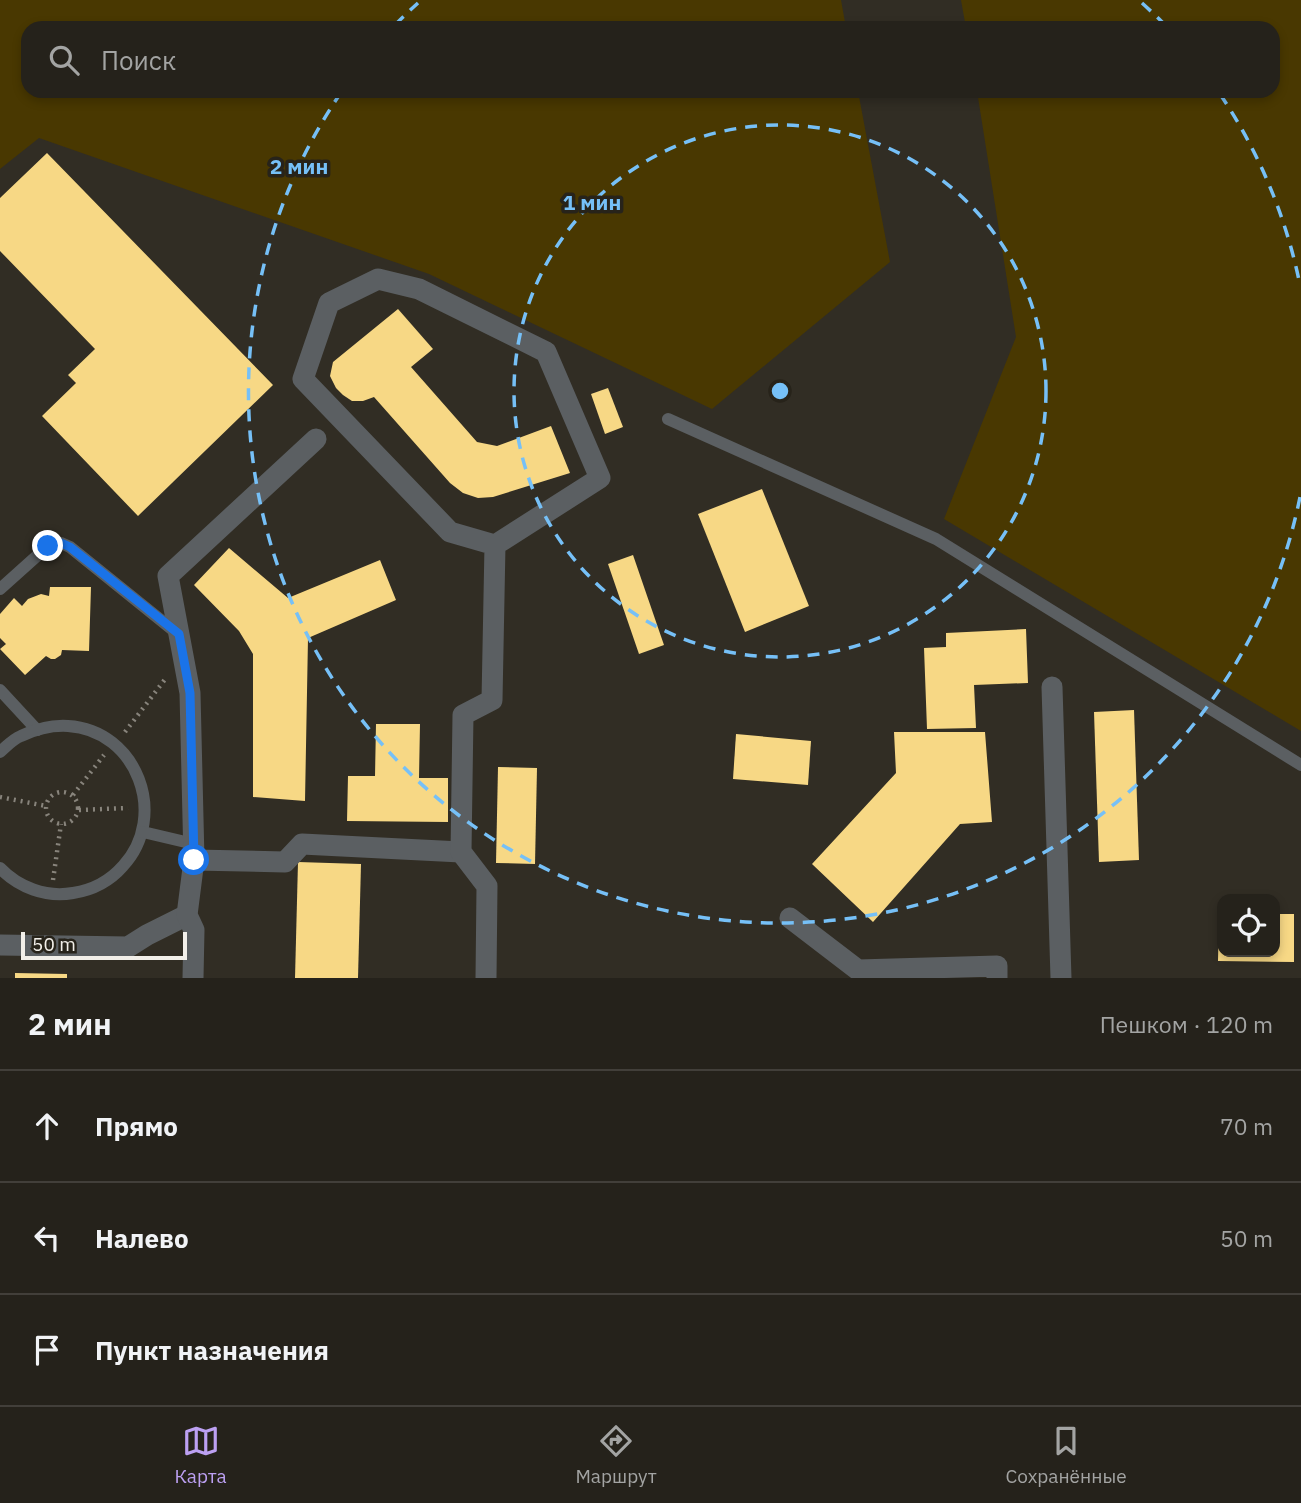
<!DOCTYPE html>
<html lang="ru">
<head>
<meta charset="utf-8">
<style>
	:root { --surface:#25221b; --page:#312f28; --text:#f1f3f6; --muted:#a3a4a3; --line:#423f3a; --accent:#bca0f2 }
	body { margin:0; font-family:"IBM Plex Sans",sans-serif; background:var(--page); color:var(--text) }
	.controls { position:absolute; right:21px; bottom:21px; display:grid; overflow:hidden; border-radius:14px; box-shadow:0 4px 10px #0003 }
	.controls button { width:63px; height:63px; display:grid; place-items:center; padding:0; border:0; border-bottom:2px solid var(--line); background:var(--surface); color:var(--text); font:35px sans-serif }
	.scale { position:absolute; left:21px; bottom:18px; width:166px; box-sizing:border-box; padding-left:7px; border:4px solid #f2efe9; border-top:0; font-size:19px; line-height:24px; white-space:nowrap; color:#f2efe9; -webkit-text-stroke:5px #27231a; paint-order:stroke }
	.stop { position:absolute; width:21px; height:21px; margin:-16px; border:5px solid #1a73e8; border-radius:50%; background:#fff }
	.stop.end { background:#1a73e8; border-color:#fff; box-shadow:0 2px 7px #0008 }
	.list { margin:0; padding:0; list-style:none }
	h2 { display:flex; justify-content:space-between; align-items:center; height:91px; margin:0; padding:0 28px; font-size:30px }
	h2 small { font-size:23px; font-weight:400; color:var(--muted) }
	.list li { display:grid; grid-template-columns:46px 1fr auto; gap:21px; align-items:center; box-sizing:border-box; height:112px; padding:0 28px; border-top:2px solid var(--line) }
	.list b { display:block; font-size:26px; white-space:nowrap }
	.list em { font-size:23px; font-style:normal; color:var(--muted) }
	.icon { flex:none; width:38px; height:38px; fill:none; stroke:currentColor; stroke-width:2; stroke-linecap:round; stroke-linejoin:round }
	.map { position:relative; flex:none; width:1301px; height:978px; overflow:hidden }
	.search { position:absolute; background:var(--surface); box-shadow:0 4px 10px #0003; left:21px; right:21px; top:21px; height:77px; display:flex; align-items:center; gap:18px; box-sizing:border-box; padding:0 24px; border-radius:21px; color:var(--muted); font-size:26px }
	.sheet { height:427px; background:var(--surface) }
	nav { display:flex; justify-content:space-around; align-items:center; box-sizing:border-box; height:98px; border-top:2px solid var(--line); background:var(--surface); font-size:19px; color:var(--muted) }
	nav a { display:grid; justify-items:center; gap:4px }
	nav .on { color:var(--accent) }
	.map>svg:first-child { display:block }
</style>
</head>
<body>
<div class="map">
<svg width="1301" height="978" viewBox="0 0 1301 978">
	<rect width="100%" height="100%" fill="#312d24"/>
	<g fill="#493801">
		<polygon points="0,0 841,0 846,28 28,28 28,91 858,91 890,262 712,409 429,274 39,138 0,169"/>
		<polygon points="961,0 1301,0 1301,731 944,519 1016,337 977,91 1273,91 1273,28 966,28"/>
	</g>
	<g fill="#f7d885">
		<polygon points="47,153 273,385 138,516 42,416 76,383 68,375 95,349 0,251 0,198"/>
		<polygon points="398,309 433,349 411,367 477,442 497,446 551,426 570,473 493,497 478,498 463,493 450,483 374,397 363,401 352,401 343,395 336,388 330,376 333,362"/>
		<polygon points="608,388 623,427 605,434 591,394"/>
		<polygon points="762,489 809,606 745,632 698,514"/>
		<polygon points="229,548 288,598 380,560 396,600 308,638 305,801 253,797 253,654 239,631 194,585"/>
		<polygon points="633,555 664,645 639,654 608,564"/>
		<polygon points="50,587 91,587 89,651 62,650 61,655 55,659 51,659 46,656 25,675 0,649 6,644 0,638 0,614 14,598 22,606 28,599 41,594 49,596"/>
		<polygon points="1026,629 1028,683 974,685 976,728 927,729 924,648 946,647 946,633"/>
		<polygon points="1134,710 1139,860 1099,862 1094,712"/>
		<polygon points="376,724 420,724 419,778 448,778 448,822 347,821 348,776 375,776"/>
		<polygon points="894,732 985,732 992,822 960,824 873,922 812,864 896,773"/>
		<polygon points="736,734 811,741 808,785 733,779"/>
		<polygon points="498,767 537,768 535,864 496,863"/>
		<polygon points="298,862 361,864 358,978 295,978"/>
		<polygon points="1219,914 1222,914 1222,952 1275,952 1275,914 1294,914 1294,962 1218,961"/>
		<polygon points="15,973 67,974 67,978 15,978"/>
	</g>
	<g fill="none" stroke-linecap="round" stroke-linejoin="round">
		<g stroke="#88847c" stroke-width="4.5" stroke-dasharray="2 5" stroke-linecap="butt">
			<polyline points="125,732 166,678"/>
			<circle cx="62" cy="808" r="16"/>
			<polyline points="73,795 104,755"/>
			<polyline points="0,797 46,806"/>
			<polyline points="79,810 128,808"/>
			<polyline points="53,880 61,824"/>
		</g>
		<g stroke="#5b5f62" stroke-width="12">
			<polyline points="668,419 936,539 1301,765"/>
			<polyline points="0,589 48,546 61,543 70,547 178,634"/>
			<polyline points="0,690 37,730"/>
			<path d="M0 752C7 746 13 739 21 736 36 729 52 725 68 726 137 730 169 816 123 866 109 882 93 890 73 893 46 898 18 887 0 868"/>
			<polyline points="143,832 194,844"/>
		</g>
		<g stroke="#5b5f62" stroke-width="21">
			<polyline points="1052,687 1061,978"/>
			<polyline points="194,860 285,862 302,844 461,852"/>
			<polyline points="790,918 858,970 997,966 997,978"/>
			<polyline points="0,945 128,947 147,935 187,915"/>
			<polyline points="193,978 194,930 187,915 194,860 190,693 168,576 316,439"/>
			<polyline points="486,978 487,886 461,852 463,715 492,700 495,545 450,532 303,379 329,303 378,279 419,289 546,352 600,478 495,545"/>
		</g>
	</g>
	<g fill="none" stroke-linecap="round" stroke-linejoin="round">
		<polyline stroke="#1a73e8" stroke-width="9" points="48,546 61,543 70,547 179,634 190,693 194,860"/>
	</g>
	<g fill="none" stroke="#76c0f7" stroke-width="3.5" stroke-dasharray="12 9">
		<circle cx="780" cy="391" r="266"/>
		<path d="M1300 497A531 531 0 1 1 340 94M395 25A531 531 0 0 1 418 3M1142 3A531 531 0 0 1 1165 25M1220 94A531 531 0 0 1 1300 285"/>
	</g>
	<circle cx="780" cy="391" r="10" fill="#76c0f7" stroke="#27231a" stroke-width="3.5"/>
	<g font-size="21" text-anchor="middle" font-weight="bold" fill="#76c0f7" stroke="#27231a" stroke-width="7" stroke-linejoin="round" paint-order="stroke">
		<text x="299" y="174">2 мин</text>
		<text x="592" y="210">1 мин</text>
	</g>
</svg>
<div class="controls">
<button><svg class="icon" aria-label="locate" viewBox="0 0 24 24"><circle cx="12" cy="12" r="6"/><path d="M12 2v4M12 18v4M2 12h4M18 12h4"/></svg></button>
</div>
<div class="scale">50 m</div>
<div class="stop" style="left:194px;top:860px"></div>
<div class="stop end" style="left:48px;top:546px"></div>
<div class="search"><svg class="icon" aria-label="search" viewBox="0 0 24 24"><circle cx="10" cy="10" r="6"/><path d="M15 15l6 6"/></svg>Поиск</div>
</div>
<section class="sheet">
<h2>2 мин<small>Пешком · 120 m</small></h2>
<ul class="list">
<li><svg class="icon" aria-label="ahead" viewBox="0 0 24 24"><path d="M12 20V5M6 11l6-6 6 6"/></svg><div><b>Прямо</b></div><em>70 m</em></li>
<li><svg class="icon" aria-label="left" viewBox="0 0 24 24"><path d="M17 20v-9H6M10 6l-5 5 5 5"/></svg><div><b>Налево</b></div><em>50 m</em></li>
<li><svg class="icon" aria-label="arrive" viewBox="0 0 24 24"><path d="M6 21V4h12l-3 4 3 4H6"/></svg><div><b>Пункт назначения</b></div></li>
</ul>
</section>
<nav>
<a class="on"><svg class="icon" aria-label="map" viewBox="0 0 24 24"><path d="M3 6l6-2 6 2 6-2v14l-6 2-6-2-6 2zM9 4v14M15 6v14"/></svg>Карта</a>
<a><svg class="icon" aria-label="directions" viewBox="0 0 24 24"><path d="M12 3l9 9-9 9-9-9zM9 14v-3h6M13 9l2 2-2 2"/></svg>Маршрут</a>
<a><svg class="icon" aria-label="saved" viewBox="0 0 24 24"><path d="M7 4h10v16l-5-4-5 4z"/></svg>Сохранённые</a>
</nav>
</body>
</html>
